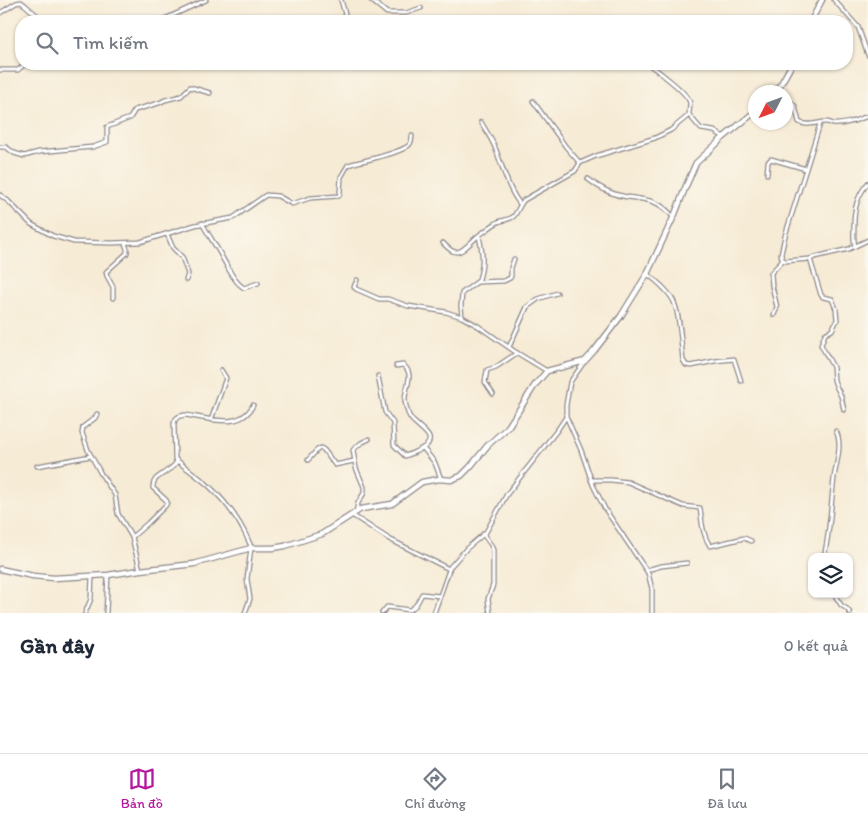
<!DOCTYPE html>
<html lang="vi">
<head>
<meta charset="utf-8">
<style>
	:root { --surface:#fff; --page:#f2f2f3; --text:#1f2937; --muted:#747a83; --line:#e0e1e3; --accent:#b5179e }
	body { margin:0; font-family:Itim,sans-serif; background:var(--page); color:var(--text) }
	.controls { position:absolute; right:15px; bottom:15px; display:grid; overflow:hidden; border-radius:10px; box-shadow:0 1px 4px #0004 }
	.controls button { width:45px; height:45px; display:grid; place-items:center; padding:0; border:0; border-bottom:1px solid var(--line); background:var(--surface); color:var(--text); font:25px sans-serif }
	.compass { position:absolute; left:748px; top:85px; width:45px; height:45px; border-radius:50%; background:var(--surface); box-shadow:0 1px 4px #0004; rotate:228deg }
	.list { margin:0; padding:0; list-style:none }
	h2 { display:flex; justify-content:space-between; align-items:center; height:65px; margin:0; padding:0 20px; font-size:21px }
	h2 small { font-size:16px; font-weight:400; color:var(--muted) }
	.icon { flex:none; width:28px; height:28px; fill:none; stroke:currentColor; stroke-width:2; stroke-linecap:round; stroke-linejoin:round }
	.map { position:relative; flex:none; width:868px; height:613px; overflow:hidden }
	.search { position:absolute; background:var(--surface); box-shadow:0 1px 4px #0004; left:15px; right:15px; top:15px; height:55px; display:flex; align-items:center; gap:12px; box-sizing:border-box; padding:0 18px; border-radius:20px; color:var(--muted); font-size:19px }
	.sheet { height:140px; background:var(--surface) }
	nav { display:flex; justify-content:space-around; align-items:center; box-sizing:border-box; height:70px; border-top:1px solid var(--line); background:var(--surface); font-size:14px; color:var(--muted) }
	nav a { display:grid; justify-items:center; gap:2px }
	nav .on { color:var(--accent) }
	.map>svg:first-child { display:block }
</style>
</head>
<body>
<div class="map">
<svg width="868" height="613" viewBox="0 0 868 613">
	<rect width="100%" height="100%" fill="#fbf7ec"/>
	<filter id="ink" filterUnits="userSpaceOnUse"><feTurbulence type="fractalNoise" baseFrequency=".02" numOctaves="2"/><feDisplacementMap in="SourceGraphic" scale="10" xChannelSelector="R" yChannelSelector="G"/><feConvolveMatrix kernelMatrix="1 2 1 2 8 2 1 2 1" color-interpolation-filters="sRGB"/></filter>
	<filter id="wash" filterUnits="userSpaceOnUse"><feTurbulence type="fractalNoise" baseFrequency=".0096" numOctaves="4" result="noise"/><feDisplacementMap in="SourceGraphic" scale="20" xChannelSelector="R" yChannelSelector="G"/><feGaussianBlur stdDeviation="1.12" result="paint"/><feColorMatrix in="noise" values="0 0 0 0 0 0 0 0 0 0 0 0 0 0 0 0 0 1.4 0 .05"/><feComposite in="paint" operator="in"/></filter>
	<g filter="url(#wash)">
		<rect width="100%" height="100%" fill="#f6ebd5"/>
	</g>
	<g filter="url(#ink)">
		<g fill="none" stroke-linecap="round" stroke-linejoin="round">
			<g stroke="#8c8688" stroke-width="5.5">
				<g id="street">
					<polyline points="341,0 347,21"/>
					<polyline points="371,0 387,13 406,13 421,8"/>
					<polyline points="834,0 858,27 868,55"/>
					<polyline points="0,13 16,3 21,2 25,5 40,18 47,21"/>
					<polyline points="156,21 167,18 206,0"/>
					<path d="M648 64C657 70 688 93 690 103 690 107 689 111 689 115L701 129 714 131 724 137"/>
					<polyline points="0,70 18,70 25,64"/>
					<path d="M786 98 795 106 799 122C807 127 817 122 826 122 828 122 831 123 833 124 845 125 857 120 868 116"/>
					<polyline points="533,101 566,147 580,163 596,156 655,138 671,130 689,115"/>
					<path d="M481 122C486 131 493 141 496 150 503 168 508 189 520 204"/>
					<polyline points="820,124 785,236 781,254 782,259 785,261 810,259 815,257 849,249 868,240"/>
					<polyline points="0,147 6,147 14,153 24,156 39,152 93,147 107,142 107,127 130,118 135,110 159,103 165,100 181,96 190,87 210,93"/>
					<polyline points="767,174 768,162 771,159 806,169"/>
					<path d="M588 179C599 188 613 195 627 197 638 199 649 199 658 204 664 207 669 212 673 217"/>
					<path d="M0 195 8 201 31 224 53 236 74 242 111 243 140 242 195 225 233 218 266 195 278 196 292 204 310 198 339 196 340 193 341 177 348 165C360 161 404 153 410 144 411 142 412 138 412 136"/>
					<path d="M202 223C209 236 217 247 223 259 229 269 234 282 244 288L258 283"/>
					<polyline points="167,234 173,248 182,257 188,274 186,280"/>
					<path d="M443 243C447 247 451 252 456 252 462 253 473 240 478 236 484 232 491 226 498 222 503 220 508 220 513 217 518 212 519 205 524 200L575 171 580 163"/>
					<path d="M855 246C853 239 854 232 854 225 854 209 857 196 868 183"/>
					<polyline points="810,259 821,295 823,297 832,299 836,309 837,320 832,330 825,334 821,345 833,367 834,380 836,386 841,396 844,410"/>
					<path d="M647 274C656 280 668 291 673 300 680 313 681 344 683 360L686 365 691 366 715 361 734 359 741 381"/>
					<polyline points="357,280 354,287 356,289 379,299 388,299 408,306 446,312 462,317 478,326 514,351 547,371"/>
					<path d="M478 282C484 265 483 254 479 236"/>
					<polyline points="113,298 113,287 107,276 106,272 127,253 127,249 125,243"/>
					<polyline points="774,315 777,307 772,286 771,273 783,260"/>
					<polyline points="462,317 461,306 462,293 477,282 504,281 510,278 511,276 511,268 514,259"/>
					<polyline points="509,347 527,307 538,299 557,293"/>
					<polyline points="585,361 570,382 566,405 566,416 581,450 593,485 605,509 648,573 652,589 652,613"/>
					<path d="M378 376 385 412 393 423 394 445 405 456C410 455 414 452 419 450 442 439 421 430 412 420 408 416 406 407 405 401 404 389 416 374 403 365L396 366"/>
					<polyline points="493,394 485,382 487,370 496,367 517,353"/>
					<polyline points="97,414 95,418 83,427 82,433 88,450 101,474 115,495 118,514 132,537 140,570"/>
					<polyline points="211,420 226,378 221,370"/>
					<polyline points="423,448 435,463 441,479"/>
					<polyline points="308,460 317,450 321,448 324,450 335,465 354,461"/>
					<polyline points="37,466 91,456"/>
					<path d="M591 480H611L628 482 683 506 700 508C702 521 702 534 710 546L744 538 751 541"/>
					<polyline points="356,512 358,503 364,493 364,487 356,468 353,450 361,443 369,439"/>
					<polyline points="352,515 389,539 449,569"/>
					<polyline points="483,534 491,545 493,550 493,585 488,599 490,613"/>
					<path d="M132 537 148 523 166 505 167 502 166 500 153 488C152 478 161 476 168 470 172 468 175 465 177 461"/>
					<path d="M824 557C830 531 831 504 834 478 836 463 843 445 836 431"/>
					<polyline points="647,570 661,566 687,563"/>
					<polyline points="834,594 841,605 847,609 850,613"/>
					<polyline points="85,613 91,599 92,576"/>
					<polyline points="106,613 108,575"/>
					<path d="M245 613 250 599 247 579 251 548 250 544C241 522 226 502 209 486 198 476 186 468 175 459L174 424C175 417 179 416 185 415 207 418 241 431 253 405"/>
					<polyline points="382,613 387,607 410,610 416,605 422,594 440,596"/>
					<polyline points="434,613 450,567 466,549 486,532 507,494 558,429 566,417"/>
				</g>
			</g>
			<g stroke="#8c8688" stroke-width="7">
				<g id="secondary">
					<polyline points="811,21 822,0"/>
					<polyline points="775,92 782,82 792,64"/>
					<polyline points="0,569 33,576 54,578 108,575 140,570 194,564 251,548 273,548 285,546 322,534 361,509 392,504 422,482 439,479 451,480 461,476 470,467 488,445 508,427 535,385 547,371 585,361 594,351 621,316 647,274 675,214 686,186 696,163 724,137 756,111"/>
				</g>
			</g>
			<use href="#street" stroke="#fff" stroke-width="3"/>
			<use href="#secondary" stroke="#fff" stroke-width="4.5"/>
		</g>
	</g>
</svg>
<div class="controls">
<button><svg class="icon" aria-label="layers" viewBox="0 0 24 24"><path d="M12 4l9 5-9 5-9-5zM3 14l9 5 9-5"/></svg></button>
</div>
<svg class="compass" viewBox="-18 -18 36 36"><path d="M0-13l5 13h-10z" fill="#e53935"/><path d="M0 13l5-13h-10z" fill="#747a83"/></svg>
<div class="search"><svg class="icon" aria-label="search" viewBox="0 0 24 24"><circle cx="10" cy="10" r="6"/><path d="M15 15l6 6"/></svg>Tìm kiếm</div>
</div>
<section class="sheet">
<h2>Gần đây<small>0 kết quả</small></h2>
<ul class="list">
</ul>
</section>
<nav>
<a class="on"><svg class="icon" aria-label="map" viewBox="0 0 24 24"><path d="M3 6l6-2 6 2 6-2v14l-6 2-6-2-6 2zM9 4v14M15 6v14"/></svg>Bản đồ</a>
<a><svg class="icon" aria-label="directions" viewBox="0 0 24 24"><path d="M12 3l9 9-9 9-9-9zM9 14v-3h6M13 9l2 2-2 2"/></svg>Chỉ đường</a>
<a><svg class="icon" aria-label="saved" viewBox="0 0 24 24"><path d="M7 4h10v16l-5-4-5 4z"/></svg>Đã lưu</a>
</nav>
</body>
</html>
